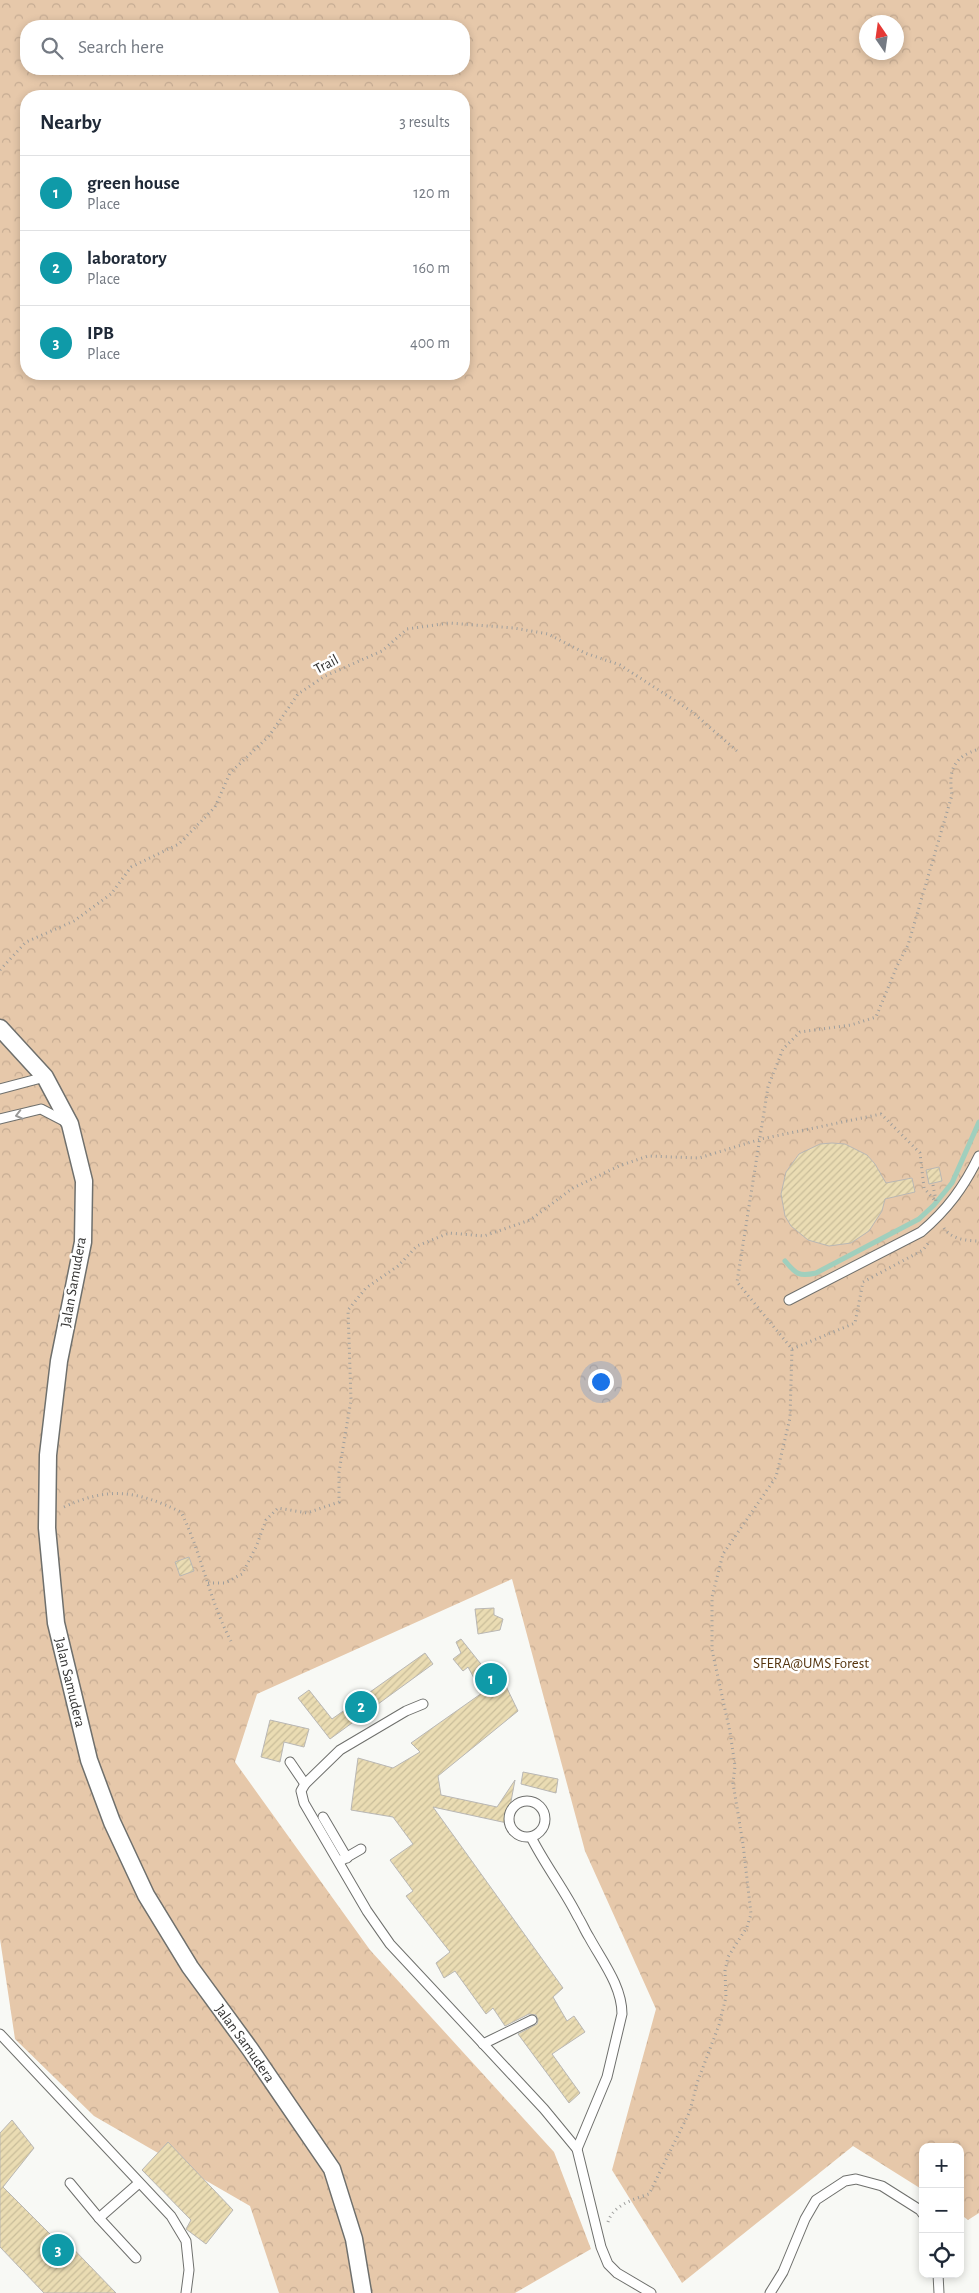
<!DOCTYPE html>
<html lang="en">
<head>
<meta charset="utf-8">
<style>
	:root { --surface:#fff; --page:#f2f2f3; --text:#1f2937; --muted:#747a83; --line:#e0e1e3; --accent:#ea580c }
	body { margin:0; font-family:"Alegreya Sans",sans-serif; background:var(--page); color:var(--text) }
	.controls { position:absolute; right:15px; bottom:15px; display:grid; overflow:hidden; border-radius:10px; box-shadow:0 2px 8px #0003 }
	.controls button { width:45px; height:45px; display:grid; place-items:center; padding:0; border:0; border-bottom:1px solid var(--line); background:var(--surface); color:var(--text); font:25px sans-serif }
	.compass { position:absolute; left:859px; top:15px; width:45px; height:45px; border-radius:50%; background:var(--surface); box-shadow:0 2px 8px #0003; rotate:347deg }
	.you { position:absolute; left:600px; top:1381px; width:18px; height:18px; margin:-12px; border:4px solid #fff; border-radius:50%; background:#1a73e8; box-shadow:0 0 0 8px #1a73e833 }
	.badge { display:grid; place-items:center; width:32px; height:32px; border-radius:50%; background:var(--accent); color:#fff; font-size:16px; font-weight:700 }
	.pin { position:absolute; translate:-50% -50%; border:2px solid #fff; box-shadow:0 1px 5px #0006 }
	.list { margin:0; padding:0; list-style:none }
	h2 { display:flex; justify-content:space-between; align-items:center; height:65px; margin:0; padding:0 20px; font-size:21px }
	h2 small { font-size:16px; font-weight:400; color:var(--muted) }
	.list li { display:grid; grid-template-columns:32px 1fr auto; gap:15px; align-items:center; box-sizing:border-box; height:75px; padding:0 20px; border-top:1px solid var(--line) }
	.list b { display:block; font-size:19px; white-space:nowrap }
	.list p { margin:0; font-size:16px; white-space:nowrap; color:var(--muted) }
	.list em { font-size:16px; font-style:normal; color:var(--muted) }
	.icon { flex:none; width:28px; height:28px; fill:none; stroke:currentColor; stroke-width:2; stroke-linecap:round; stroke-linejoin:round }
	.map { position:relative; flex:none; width:979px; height:2293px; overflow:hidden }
	.search { position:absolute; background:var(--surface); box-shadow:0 2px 8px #0003; left:20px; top:20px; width:450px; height:55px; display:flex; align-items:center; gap:12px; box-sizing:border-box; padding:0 18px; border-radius:20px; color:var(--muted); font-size:19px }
	.panel { position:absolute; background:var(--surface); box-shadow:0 2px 8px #0003; left:20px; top:90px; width:450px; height:290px; border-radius:20px }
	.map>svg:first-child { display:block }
</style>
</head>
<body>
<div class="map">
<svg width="979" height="2293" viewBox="0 0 979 2293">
	<defs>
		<pattern id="forest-crowns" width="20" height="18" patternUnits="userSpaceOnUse" patternTransform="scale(1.25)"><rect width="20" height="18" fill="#e6c8aa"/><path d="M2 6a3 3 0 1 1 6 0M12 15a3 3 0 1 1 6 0" fill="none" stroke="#c6ac93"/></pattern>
		<pattern id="building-hatch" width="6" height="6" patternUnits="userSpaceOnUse" patternTransform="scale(1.25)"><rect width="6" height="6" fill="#eadcb3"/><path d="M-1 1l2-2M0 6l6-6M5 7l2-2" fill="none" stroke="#c9bd9a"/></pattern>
	</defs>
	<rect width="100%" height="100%" fill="#f8f9f5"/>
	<path fill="url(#forest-crowns)" fill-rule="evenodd" d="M0 0H979V2213L968 2220 960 2214V2147H923V2190L853 2146 682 2283 612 2170 656 2009 585 1851 512 1579 257 1694 235 1762 370 1950 554 2152 591 2249 515 2293H279L250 2206 94 2116 15 2039 0 1939ZM866 22H896V52H866ZM26 26H464V69H26ZM26 96H464V374H26Z"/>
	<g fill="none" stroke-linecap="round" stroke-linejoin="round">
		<g stroke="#a0cfbd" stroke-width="5">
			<polyline points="920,1218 934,1205 952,1183 979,1122"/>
			<path d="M785 1261C796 1274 799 1277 816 1273L919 1219"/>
		</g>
	</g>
	<g fill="url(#building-hatch)" stroke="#b9b7b4">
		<polygon points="832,1143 845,1144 867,1155 875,1164 886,1183 912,1178 915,1192 885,1199 882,1211 869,1231 851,1243 829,1246 808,1240 791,1226 785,1216 781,1194 786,1172 799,1154 820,1144"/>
		<polygon points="939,1167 942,1181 929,1184 926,1170"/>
		<polygon points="189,1557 194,1571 180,1576 175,1562"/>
		<polygon points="494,1608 494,1615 503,1619 500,1630 478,1634 475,1609"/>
		<polygon points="461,1639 488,1673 500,1665 508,1678 503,1680 518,1711 438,1776 441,1795 497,1807 515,1780 507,1823 433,1807 563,1988 553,1997 567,2021 574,2016 585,2032 552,2054 580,2093 569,2103 518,2034 537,2024 538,2020 536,2015 529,2014 505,2026 493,2008 486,2014 455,1971 444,1978 436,1963 450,1952 406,1896 413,1891 390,1860 413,1844 393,1817 351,1810 358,1758 393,1768 420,1752 411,1743 482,1693 468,1667 463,1671 453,1659 461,1653 456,1642"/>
		<polygon points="425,1653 433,1664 330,1739 298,1698 309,1690 332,1719"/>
		<polygon points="270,1720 309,1729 304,1747 284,1742 280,1762 261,1757"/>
		<polygon points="523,1772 558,1779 556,1793 521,1784"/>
		<polygon points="12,2120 34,2148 3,2187 54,2238 58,2233 116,2293 44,2293 0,2247 0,2133"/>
		<polygon points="168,2142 233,2210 206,2244 186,2229 191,2220 142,2170"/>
	</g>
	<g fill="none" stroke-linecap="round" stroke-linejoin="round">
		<g stroke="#6f706d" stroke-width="11">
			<g id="lane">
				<polyline points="0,1089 45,1077"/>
				<polyline points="0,1119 41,1109 68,1123"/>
				<path d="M789 1300 921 1232C947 1210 964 1187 979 1156"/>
				<polyline points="423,1704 406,1711 340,1750 305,1784 301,1791 304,1803 367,1911 390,1944 544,2109 577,2149 601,2247 608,2264 617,2273 651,2293"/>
				<polyline points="290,1762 305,1784"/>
				<circle cx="527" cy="1819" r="18"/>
				<polyline points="323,1817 347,1858"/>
				<path d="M531 1837C545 1865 564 1889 578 1917 582 1923 585 1931 589 1937 602 1961 622 1986 622 2014L607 2077 577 2149"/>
				<polyline points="342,1860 361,1849"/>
				<polyline points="0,2034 171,2216 186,2241 189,2270 186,2293"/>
				<polyline points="483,2044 532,2020"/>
				<polyline points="70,2183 99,2218"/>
				<polyline points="136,2258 99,2218 139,2183"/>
				<polyline points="938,2274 939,2293"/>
				<polyline points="770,2293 783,2272 805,2219 816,2200 845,2181 856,2179 882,2186 920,2210 923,2214"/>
			</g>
		</g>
		<g stroke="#6f706d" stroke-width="19">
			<g id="street">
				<path id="s1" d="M0 1028 45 1077 70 1124 84 1181 83 1242 59 1361 48 1455 47 1528 56 1623 89 1760 112 1822 146 1895 190 1967 250 2049 332 2169 354 2239 363 2293"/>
			</g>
		</g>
		<g stroke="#9e9e9c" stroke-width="3" stroke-dasharray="1 4" stroke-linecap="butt">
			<polyline points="0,970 26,942 74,921 111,894 131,867 179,844 215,807 230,773 269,736 298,694 325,676 382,651 407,629 449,623 514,628 548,634 585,653 620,665 691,711 737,751"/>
			<polyline points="933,1185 936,1201"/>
			<path d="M944 1228C951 1239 967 1241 979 1241"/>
			<polyline points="792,1349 855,1323 863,1282 923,1250 929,1242"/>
			<path d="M64 1507C110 1486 137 1491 181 1512 202 1554 209 1600 231 1641"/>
			<polyline points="208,1583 225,1583 242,1574 256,1547 266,1520 278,1508 307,1513 339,1502 339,1472 351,1400 348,1310 366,1288 398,1266 417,1246 449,1233 484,1236 530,1220 573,1188 619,1166 648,1156 699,1158 761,1139 881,1114 920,1153 924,1188 936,1202"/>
			<path d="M608 2222C613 2205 634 2199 649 2194L690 2111 697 2083 719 2025 726 1997 725 1971 728 1957 747 1927 751 1914 743 1844 733 1783 735 1766 730 1732 712 1650V1597L723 1554 776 1477 790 1418 792 1349 737 1282 768 1087 783 1049 800 1032 851 1025 876 1017 897 966 908 945 952 795C948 769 954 757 979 749"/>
		</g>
		<use href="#lane" stroke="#fff" stroke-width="9"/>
		<use href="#street" stroke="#fff" stroke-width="16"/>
	</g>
	<defs><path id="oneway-chevron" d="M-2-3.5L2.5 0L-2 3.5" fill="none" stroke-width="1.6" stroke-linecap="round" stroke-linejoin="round" transform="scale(1.25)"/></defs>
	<use stroke="#999998" href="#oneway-chevron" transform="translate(19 1115) rotate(166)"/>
	<g text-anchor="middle" stroke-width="5" stroke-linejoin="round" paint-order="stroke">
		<g font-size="15" fill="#333332" stroke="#fff">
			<text transform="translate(326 664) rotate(-28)" y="5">Trail</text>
			<text transform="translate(73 1282) rotate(-80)" y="5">Jalan Samudera</text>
			<text dy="5" stroke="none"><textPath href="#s1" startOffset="685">Jalan Samudera</textPath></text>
			<text dy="5" stroke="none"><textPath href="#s1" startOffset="1090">Jalan Samudera</textPath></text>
		</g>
		<g font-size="15" fill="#55340e" stroke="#fff">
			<text x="811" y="1668">SFERA@UMS Forest</text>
		</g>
	</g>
</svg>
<div class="controls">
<button>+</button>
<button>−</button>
<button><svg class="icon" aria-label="locate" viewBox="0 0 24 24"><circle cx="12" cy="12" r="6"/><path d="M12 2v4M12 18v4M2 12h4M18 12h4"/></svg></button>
</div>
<svg class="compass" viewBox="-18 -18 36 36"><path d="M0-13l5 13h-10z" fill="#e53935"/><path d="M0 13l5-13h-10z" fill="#747a83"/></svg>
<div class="you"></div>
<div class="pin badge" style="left:491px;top:1679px;background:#0f9aa8">1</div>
<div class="pin badge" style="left:361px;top:1707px;background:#0f9aa8">2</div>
<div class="pin badge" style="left:58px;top:2250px;background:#0f9aa8">3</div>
<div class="search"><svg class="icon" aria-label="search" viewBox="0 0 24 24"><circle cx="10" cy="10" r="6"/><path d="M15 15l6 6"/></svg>Search here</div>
<section class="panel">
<h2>Nearby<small>3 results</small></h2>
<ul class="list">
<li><span class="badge" style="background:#0f9aa8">1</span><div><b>green house</b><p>Place</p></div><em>120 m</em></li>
<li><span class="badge" style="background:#0f9aa8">2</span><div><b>laboratory</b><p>Place</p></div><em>160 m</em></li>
<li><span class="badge" style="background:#0f9aa8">3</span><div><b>IPB</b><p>Place</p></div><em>400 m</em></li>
</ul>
</section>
</div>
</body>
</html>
